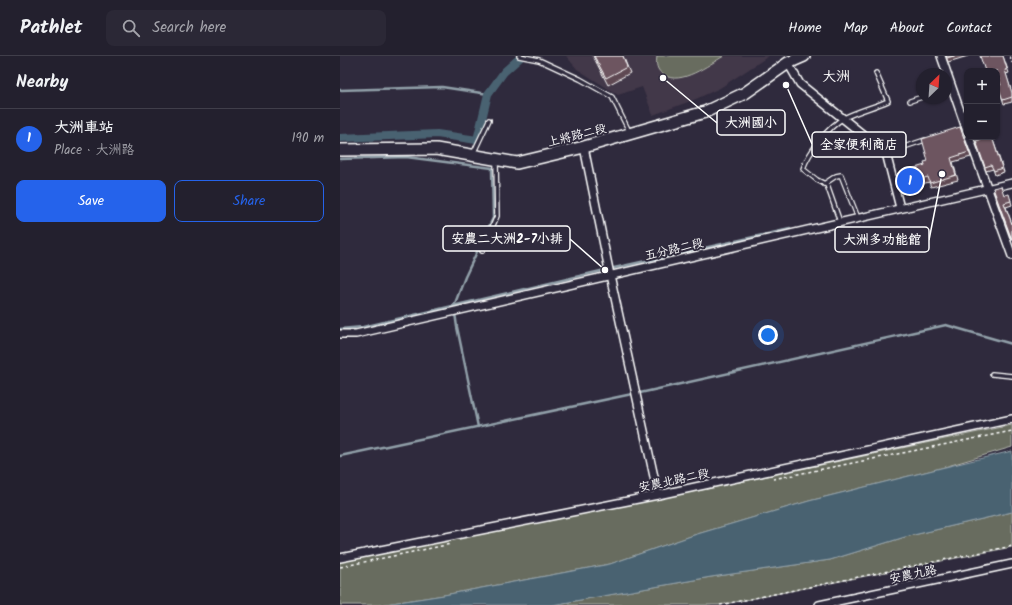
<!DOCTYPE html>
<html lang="en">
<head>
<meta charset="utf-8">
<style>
	:root { --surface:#23202e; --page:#2b2836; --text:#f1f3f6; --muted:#a3a3aa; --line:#403e4a; --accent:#2563eb }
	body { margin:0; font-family:Kalam,"LXGW WenKai TC",sans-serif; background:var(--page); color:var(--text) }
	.controls { position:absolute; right:12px; top:12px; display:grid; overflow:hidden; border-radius:8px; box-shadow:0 1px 3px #0004 }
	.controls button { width:36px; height:36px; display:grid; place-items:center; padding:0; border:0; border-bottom:1px solid var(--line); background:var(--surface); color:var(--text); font:20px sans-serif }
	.compass { position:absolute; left:576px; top:12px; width:36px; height:36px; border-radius:50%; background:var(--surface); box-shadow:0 1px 3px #0004; rotate:25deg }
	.you { position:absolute; left:428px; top:279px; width:14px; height:14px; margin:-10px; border:3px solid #fff; border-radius:50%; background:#1a73e8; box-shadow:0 0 0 6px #1a73e833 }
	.badge { display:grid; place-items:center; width:26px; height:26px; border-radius:50%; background:var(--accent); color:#fff; font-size:13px; font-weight:700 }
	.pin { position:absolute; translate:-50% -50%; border:2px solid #fff; box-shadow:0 1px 4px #0006 }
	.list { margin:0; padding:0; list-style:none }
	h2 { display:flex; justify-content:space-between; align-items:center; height:52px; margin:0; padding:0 16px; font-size:17px }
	h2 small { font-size:13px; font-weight:400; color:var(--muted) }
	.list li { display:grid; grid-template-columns:26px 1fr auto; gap:12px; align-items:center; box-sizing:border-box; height:60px; padding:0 16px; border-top:1px solid var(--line) }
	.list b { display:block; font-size:15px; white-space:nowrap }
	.list p { margin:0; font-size:13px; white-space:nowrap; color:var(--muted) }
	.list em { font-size:13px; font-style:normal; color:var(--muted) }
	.actions { display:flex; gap:8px; padding:12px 16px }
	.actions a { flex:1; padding:9px 0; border:1px solid var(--accent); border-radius:8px; text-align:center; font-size:14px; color:var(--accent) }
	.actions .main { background:var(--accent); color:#fff }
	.icon { flex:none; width:22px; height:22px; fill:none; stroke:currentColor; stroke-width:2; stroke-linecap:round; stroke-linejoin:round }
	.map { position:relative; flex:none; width:672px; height:549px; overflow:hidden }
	header { display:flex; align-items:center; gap:24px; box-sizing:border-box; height:56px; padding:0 20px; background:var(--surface); border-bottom:1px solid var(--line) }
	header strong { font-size:19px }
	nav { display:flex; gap:22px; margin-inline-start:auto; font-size:14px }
	.search { width:280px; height:36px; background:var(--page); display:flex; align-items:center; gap:10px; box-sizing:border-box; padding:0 14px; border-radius:8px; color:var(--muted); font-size:15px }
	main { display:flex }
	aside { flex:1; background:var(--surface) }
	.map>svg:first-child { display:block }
</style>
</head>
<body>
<header>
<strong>Pathlet</strong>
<div class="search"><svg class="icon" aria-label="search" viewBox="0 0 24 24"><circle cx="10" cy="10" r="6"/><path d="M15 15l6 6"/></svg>Search here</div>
<nav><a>Home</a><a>Map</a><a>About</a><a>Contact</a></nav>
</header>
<main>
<aside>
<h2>Nearby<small></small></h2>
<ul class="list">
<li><span class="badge">1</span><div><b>大洲車站</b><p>Place · 大洲路</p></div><em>190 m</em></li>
</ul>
<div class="actions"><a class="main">Save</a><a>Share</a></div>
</aside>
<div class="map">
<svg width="672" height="549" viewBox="0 0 672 549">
	<rect width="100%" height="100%" fill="#2f2a3d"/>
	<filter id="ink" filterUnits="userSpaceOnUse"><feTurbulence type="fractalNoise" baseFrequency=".025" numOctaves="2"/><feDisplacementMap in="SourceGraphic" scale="8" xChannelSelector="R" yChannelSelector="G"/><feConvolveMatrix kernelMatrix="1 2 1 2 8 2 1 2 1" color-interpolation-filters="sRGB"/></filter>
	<g filter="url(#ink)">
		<polygon fill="#423748" points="226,0 429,0 380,32 356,43 313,59 302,31 278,39 237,13"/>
		<g fill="#676c5e" stroke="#b3b6ae">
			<path d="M317 0H384C368 9 341 30 324 19 316 14 316 8 317 0Z"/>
			<polygon points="672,369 672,391 601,412 469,445 354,479 270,508 104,539 39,549 0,549 0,506 318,443"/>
			<polygon points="672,456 672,491 380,549 212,549 371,521 490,504 565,481"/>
		</g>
		<polygon fill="#496271" stroke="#92a1aa" points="672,395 672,456 565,481 490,504 371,521 212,549 39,549 104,539 270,508 354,479 469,445 601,412"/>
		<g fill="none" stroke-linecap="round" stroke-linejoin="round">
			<g stroke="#92a1aa" stroke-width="2.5">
				<polyline points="0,34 102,31 148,38"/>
				<polyline points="0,103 66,101 152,112 153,162 125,221 114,250"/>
				<polyline points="115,257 117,271 138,371"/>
				<polyline points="0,273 23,271 265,214 450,173"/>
				<polyline points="300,337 606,269 672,288"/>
				<polyline points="0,400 292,338"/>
			</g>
			<polyline stroke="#496271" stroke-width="8" points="0,82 97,78 137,84 148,38 164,16 182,0"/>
			<g stroke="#fff" stroke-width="6">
				<g id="lane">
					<polyline points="179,0 199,4 240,23 272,41 290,77"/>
					<polyline points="570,45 582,41"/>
					<polyline points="546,97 585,84"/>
					<polyline points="133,98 149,64"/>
					<polyline points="484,128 496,120 501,119 518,162"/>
					<path d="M500 166 487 129 477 124 463 113C468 97 489 70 504 62 518 55 534 51 548 45L536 17"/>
					<polyline points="142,195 157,160 156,105"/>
					<polyline points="652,318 672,320"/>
				</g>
			</g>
			<g stroke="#fff" stroke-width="10">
				<g id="street">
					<polyline points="601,0 627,75"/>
					<polyline points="448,7 460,28 546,97 560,152"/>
					<polyline points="629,81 672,200"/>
					<polyline points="244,91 270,219 318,439"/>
					<polyline points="0,278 16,278 672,127"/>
					<polyline points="0,502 318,439 672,363"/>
					<polyline points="479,549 672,508"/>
				</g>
			</g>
			<g stroke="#fff" stroke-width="14">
				<polyline id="secondary" points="0,94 96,93 177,107 244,91 365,56 405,37 448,7 464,0"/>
			</g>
			<g stroke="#fff" stroke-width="1.5" stroke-dasharray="3 3" stroke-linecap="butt">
				<polyline points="670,0 672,7"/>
				<polyline points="433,423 672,375"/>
				<polyline points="0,511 111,488"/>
				<polyline points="380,549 672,490"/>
			</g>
			<use href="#lane" stroke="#2f2a3d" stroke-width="3.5"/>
			<use href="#street" stroke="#2f2a3d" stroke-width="7"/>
			<use href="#secondary" stroke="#2f2a3d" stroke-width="11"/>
		</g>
		<g fill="#5e4953" stroke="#fff">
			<polygon points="253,0 283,0 290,17 268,29"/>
			<polygon points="606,0 628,0 608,6"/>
			<polygon points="663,0 669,17 666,18 672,37 672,46 664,48 658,30 661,29 658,21 657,21 657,15"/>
			<polygon points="620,71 631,101 613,106 618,124 591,131 589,126 563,133 561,128 585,109"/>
			<polygon points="652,81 664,116 655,119 653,113 646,115 636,85"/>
			<polygon points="653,132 664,139 670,142 672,149 666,151 672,168 672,185"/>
		</g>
		<g fill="#6d5560" stroke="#fff">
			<polygon points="254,0 283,0 287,11 266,22"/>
			<polygon points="606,0 614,0 607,2"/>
			<polygon points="640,0 663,0 667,13 665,14 672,37 672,41 663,44 658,30 661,29 657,18 657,15 645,15"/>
			<polygon points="620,71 629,96 611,102 616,119 590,127 588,121 561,128 558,117 585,109 584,106 588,105 582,83"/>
			<polygon points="649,81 652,81 662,112 654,115 651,109 645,111 636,85"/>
			<polygon points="661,130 664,139 669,138 671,145 664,147 672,168 672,184 653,132"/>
		</g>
	</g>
	<g text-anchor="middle" stroke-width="4" stroke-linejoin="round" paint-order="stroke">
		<g font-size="12" fill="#fff" stroke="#2f2a3d">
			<text transform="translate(237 79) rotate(-14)" y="4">上將路二段</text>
			<text transform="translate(334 193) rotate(-13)" y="4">五分路二段</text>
			<text transform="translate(334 424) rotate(-12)" y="4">安農北路二段</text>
			<text transform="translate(573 518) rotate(-12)" y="4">安農九路</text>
		</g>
		<g font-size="14" fill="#fff" stroke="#2f2a3d">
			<text x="496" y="25">大洲</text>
		</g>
	</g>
	<path fill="none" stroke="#fff" stroke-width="1.5" d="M323 22L377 67M446 29L472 88M265 214L230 183M602 118L589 184"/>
	<g fill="#fff" stroke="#2f2a3d" stroke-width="1.5">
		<circle cx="323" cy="22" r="4"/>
		<circle cx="446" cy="29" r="4"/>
		<circle cx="265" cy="214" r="4"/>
		<circle cx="602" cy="118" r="4"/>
	</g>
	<g fill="#2f2a3d" stroke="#fff" stroke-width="1.5">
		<rect x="377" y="54" width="68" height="25" rx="4"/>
		<rect x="472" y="76" width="94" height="25" rx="4"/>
		<rect x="103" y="170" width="127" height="25" rx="4"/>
		<rect x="495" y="171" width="94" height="25" rx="4"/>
	</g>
	<g font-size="13" text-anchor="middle" font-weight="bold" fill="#fff">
		<text x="411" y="71">大洲國小</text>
		<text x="519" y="93">全家便利商店</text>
		<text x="167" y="187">安農二大洲2-7小排</text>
		<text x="542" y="188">大洲多功能館</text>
	</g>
</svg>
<div class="controls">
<button>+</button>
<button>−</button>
</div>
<svg class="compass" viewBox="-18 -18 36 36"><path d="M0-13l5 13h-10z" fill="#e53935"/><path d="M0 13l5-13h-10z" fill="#a3a3aa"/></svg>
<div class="you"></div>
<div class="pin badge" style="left:570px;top:125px">1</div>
</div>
</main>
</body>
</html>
